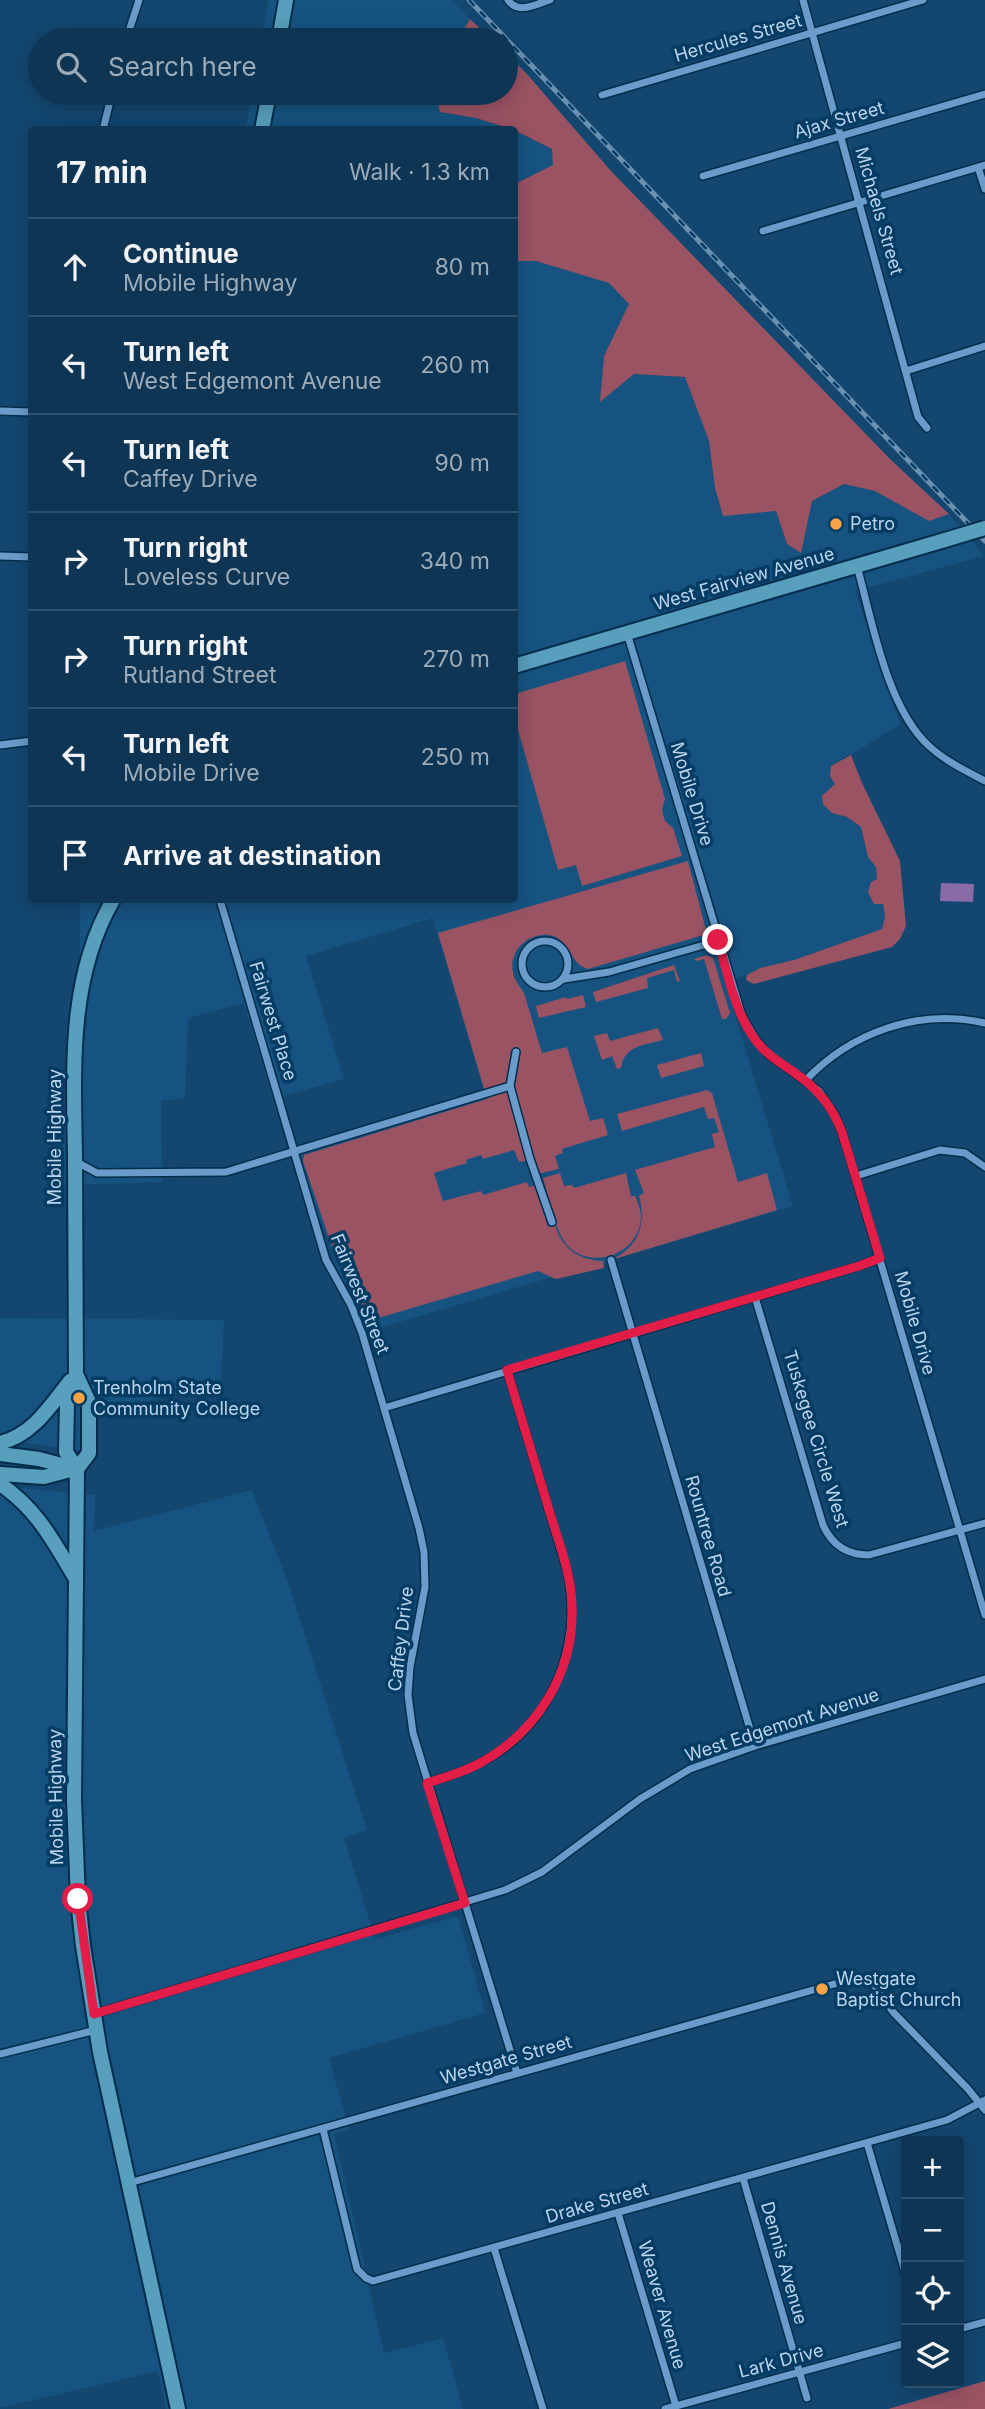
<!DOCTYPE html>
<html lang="en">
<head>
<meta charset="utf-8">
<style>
	:root { --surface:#0e3554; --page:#173d5a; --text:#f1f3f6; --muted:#9babb8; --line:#2e506b }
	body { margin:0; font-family:Inter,sans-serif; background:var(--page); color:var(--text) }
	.controls { position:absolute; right:21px; bottom:21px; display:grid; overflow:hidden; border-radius:7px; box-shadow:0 4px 18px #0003 }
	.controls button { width:63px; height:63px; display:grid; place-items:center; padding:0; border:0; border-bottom:2px solid var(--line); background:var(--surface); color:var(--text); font:35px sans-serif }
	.stop { position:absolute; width:21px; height:21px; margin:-16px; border:5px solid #e11d48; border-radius:50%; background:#fff }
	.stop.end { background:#e11d48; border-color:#fff; box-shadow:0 2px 7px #0008 }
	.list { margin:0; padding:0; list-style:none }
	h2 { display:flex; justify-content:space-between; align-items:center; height:91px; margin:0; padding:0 28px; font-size:30px }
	h2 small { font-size:23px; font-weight:400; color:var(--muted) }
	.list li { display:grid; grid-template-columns:46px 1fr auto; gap:21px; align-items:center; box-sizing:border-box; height:98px; padding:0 28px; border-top:2px solid var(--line) }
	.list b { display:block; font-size:26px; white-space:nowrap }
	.list p { margin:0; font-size:23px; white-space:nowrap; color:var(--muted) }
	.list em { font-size:23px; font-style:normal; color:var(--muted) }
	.icon { flex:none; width:38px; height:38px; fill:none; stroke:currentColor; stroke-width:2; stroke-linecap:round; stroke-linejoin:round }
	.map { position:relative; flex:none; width:985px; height:2409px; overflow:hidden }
	.search { position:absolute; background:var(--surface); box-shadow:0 4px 18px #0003; left:28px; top:28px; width:490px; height:77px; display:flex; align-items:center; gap:18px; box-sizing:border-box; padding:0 24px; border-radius:38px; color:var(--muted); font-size:26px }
	.panel { position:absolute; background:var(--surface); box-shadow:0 4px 18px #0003; left:28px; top:126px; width:490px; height:777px; border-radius:7px }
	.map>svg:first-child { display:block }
</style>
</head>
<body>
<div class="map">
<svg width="985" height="2409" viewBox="0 0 985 2409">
	<rect width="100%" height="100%" fill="#134770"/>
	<g fill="#165380">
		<polygon points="269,0 451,0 470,19 462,33 468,40 261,40"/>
		<polygon points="252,93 436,93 440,112 476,118 509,129 245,130"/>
		<polygon points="515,131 552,149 554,165 515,184"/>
		<polygon points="515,261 536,261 610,283 630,304 604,356 601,401 634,374 685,377 709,441 715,488 776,511 787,544 812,501 844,484 875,491 929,520 949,514 984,556 855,591 900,724 851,755 842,758 835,784 823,796 832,813 847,817 861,828 868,857 876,867 877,880 871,882 883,904 885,917 882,929 794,960 760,968 747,975 725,982 793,1206 362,1333 295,1152 485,1094 433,918 306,956 344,1079 273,1099 244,1003 188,1018 185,1099 161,1100 162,1182 62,1185 67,1027 80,958 80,900 514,900"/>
		<polygon points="0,1318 224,1320 221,1381 97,1415 96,1453 0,1439"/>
		<polygon points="0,1486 95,1495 94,1531 252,1490 289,1585 367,1830 344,1838 375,1939 458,1916 485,2013 329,2058 349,2129 334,2134 384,2353 443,2338 463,2409 166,2409 158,2371 0,2408"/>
	</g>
	<g fill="#995363">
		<polygon points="470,19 492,40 468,40 462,33"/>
		<polygon points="506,53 527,74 611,171 890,459 949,514 929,521 875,491 844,484 812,501 801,553 787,544 776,511 723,516 715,488 709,441 685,377 634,374 600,402 604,356 629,304 609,283 536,261 515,261 515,184 553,165 552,149 514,130 476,118 440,112 436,93 506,93"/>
		<polygon points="625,661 665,799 662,810 665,821 673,828 682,856 582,886 576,865 558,870 515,719 515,694"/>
		<polygon points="851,755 862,783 900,861 906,926 900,939 892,947 754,984 746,980 747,975 760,968 794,960 882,929 885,917 883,904 874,904 868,892 871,882 877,879 876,867 868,857 861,827 847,817 832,813 823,804 822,796 835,784 830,776 831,766"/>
		<path d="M688 861 707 934 588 969C569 964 570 938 549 935 527 933 509 951 513 972 514 982 522 987 525 996 531 1015 536 1034 542 1053L567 1047 590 1121 603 1118 608 1135 562 1149 563 1153 555 1156 559 1169 533 1175 530 1160 519 1162 514 1150 483 1159 481 1155 466 1160 467 1163 434 1173 443 1201 481 1191 483 1195 527 1182 529 1187 536 1185 548 1227 555 1225C562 1249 579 1260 603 1261L604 1268 556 1279 538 1271 368 1321 331 1244 303 1161 304 1155 487 1099 438 933Z"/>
		<polygon points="707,955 713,958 730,1013 726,1019 722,1019 704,959 697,961 694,959"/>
		<polygon points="674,965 680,981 677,982 674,970 647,978 648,988 596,1002 593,992"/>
		<polygon points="583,995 586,1007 539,1018 536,1006 566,997 567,999"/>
		<path d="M658 1028 663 1040C644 1045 624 1046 621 1068L617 1069 612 1056 602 1060 594 1036 607 1033 610 1041Z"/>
		<polygon points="701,1053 704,1066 661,1078 657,1065"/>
		<path d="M707 1090 712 1093 738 1182 767 1173 777 1210 611 1260C638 1247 647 1225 639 1196L644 1193 635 1170 715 1147 712 1134 719 1132 714 1118 708 1119 704 1107 622 1131 617 1114Z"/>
		<path d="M560 1173 564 1186 572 1185 574 1188 626 1173 631 1196H635C638 1203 641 1210 641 1217 640 1251 598 1270 571 1249 555 1236 549 1197 543 1178Z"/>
		<polygon points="985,2381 985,2409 888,2409"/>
	</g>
	<polygon fill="#896ca7" points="941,883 974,884 973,902 940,901"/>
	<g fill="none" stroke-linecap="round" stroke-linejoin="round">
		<g stroke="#042d4b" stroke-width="10">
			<g id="street">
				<path d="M508 0C518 15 536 4 550 0"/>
				<polyline points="803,0 918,417 927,428"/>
				<polyline points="126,40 139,0"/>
				<polyline points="602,95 923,0"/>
				<polyline points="103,130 112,93"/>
				<polyline points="978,167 985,189"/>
				<polyline points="703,176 985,94"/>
				<polyline points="763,231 985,165"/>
				<polyline points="906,371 985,346"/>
				<polyline points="0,411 32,412"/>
				<polyline points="0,556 32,557"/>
				<path d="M857 566C872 621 887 708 929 746 945 761 966 771 985 781"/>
				<polyline points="627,633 742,1016 757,1041 769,1055 819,1091 835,1115 842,1132 985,1615"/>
				<polyline points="0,745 32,741"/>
				<polyline points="220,900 326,1260 351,1305 362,1333 419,1528 424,1552 425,1587 410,1667 408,1695 413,1733 517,2073"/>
				<circle cx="545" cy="964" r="23"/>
				<polyline points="564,979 609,972 718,941"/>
				<polyline points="516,1052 510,1086 530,1159 552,1222"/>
				<path d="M805 1081C851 1032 919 1008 985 1023"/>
				<polyline points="75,1161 97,1173 226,1172 510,1086"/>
				<polyline points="856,1176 940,1150 965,1153 985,1167"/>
				<polyline points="611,1260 755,1746"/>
				<path d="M755 1297 823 1525C832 1545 847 1555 869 1555L985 1523"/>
				<polyline points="384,1408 859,1266 880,1258"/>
				<path d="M427 1783C445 1777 462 1773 478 1764 550 1729 582 1650 568 1574L507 1370"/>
				<polyline points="94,2014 505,1890 542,1872 640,1799 690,1769 755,1746 985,1679"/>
				<polyline points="0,2054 96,2030"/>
				<polyline points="323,2129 357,2269 366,2278 373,2281 947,2120 985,2100"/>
				<polyline points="867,2143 906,2275"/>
				<polyline points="743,2178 807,2398"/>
				<polyline points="129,2183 859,1977 863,1978 875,1986 893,2012 968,2089 985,2110"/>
				<polyline points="618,2213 676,2406"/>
				<polyline points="494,2248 543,2409"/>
				<polyline points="959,2329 985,2322"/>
				<polyline points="665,2409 906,2343"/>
			</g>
		</g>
		<g stroke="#042d4b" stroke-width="18">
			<g id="secondary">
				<polyline points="279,40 286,0"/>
				<polyline points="262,130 269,93"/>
				<polyline points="514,666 945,540"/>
				<path d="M113 900C67 979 74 1072 75 1160 75 1232 75 1303 76 1374L67 1403 66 1452 77 1469 74 1800 78 1899 83 1946 100 2052 178 2409"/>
				<polyline points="76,1374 89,1402 89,1453 77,1469"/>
				<path d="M0 1443C33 1435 51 1405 70 1381"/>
				<polyline points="0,1454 39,1459 77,1469"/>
				<polyline points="0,1474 44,1477 74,1469"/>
				<path d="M0 1484C38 1510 53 1541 76 1579"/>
			</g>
		</g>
		<use href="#street" stroke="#699cca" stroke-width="7"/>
		<use href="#secondary" stroke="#579fbc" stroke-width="14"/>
		<g stroke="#6b91b1" stroke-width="5">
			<polyline id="rail" points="469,0 985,541"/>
		</g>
		<use href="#rail" stroke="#043c64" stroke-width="2.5" stroke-dasharray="8" stroke-linecap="butt"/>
		<g stroke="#042d4b" stroke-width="18" stroke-linecap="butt">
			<polyline id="secondary-bridge" points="945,540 985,528"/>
		</g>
		<use href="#secondary-bridge" stroke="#579fbc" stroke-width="14"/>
	</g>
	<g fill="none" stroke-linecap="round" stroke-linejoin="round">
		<path stroke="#e11d48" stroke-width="9" d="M78 1899 94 2014 465 1903 427 1783C446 1777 465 1772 482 1762 538 1731 575 1671 572 1605 571 1573 559 1543 550 1513 536 1465 521 1418 507 1370L859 1266 880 1258 842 1132C832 1106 818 1089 795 1073 781 1063 768 1056 757 1042 735 1014 728 975 718 940"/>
	</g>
	<g fill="#f5a345" stroke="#043c64" stroke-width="2.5">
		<circle cx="836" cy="524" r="7"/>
		<circle cx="79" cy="1398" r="7"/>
		<circle cx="822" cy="1989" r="7"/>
	</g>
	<g text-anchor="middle" stroke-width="7" stroke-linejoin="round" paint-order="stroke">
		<g font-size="18" fill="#bbd5ed" stroke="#043c64">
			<text transform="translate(738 38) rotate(-16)" y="6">Hercules Street</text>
			<text transform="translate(839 120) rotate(-16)" y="6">Ajax Street</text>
			<text transform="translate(879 211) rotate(74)" y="6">Michaels Street</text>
			<text transform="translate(744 579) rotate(-16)" y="6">West Fairview Avenue</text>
			<text transform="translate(692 794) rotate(73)" y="6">Mobile Drive</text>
			<text transform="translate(273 1021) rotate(73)" y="6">Fairwest Place</text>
			<text transform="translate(55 1137) rotate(-90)" y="6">Mobile Highway</text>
			<text transform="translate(360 1294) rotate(68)" y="6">Fairwest Street</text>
			<text transform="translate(915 1323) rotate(74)" y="6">Mobile Drive</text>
			<text transform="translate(816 1439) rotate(73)" y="6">Tuskegee Circle West</text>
			<text transform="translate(708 1536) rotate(74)" y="6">Rountree Road</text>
			<text transform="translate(401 1639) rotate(-83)" y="6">Caffey Drive</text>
			<text transform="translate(782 1725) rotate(-18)" y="6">West Edgemont Avenue</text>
			<text transform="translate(56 1797) rotate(-91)" y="6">Mobile Highway</text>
			<text transform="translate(506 2060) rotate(-16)" y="6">Westgate Street</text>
			<text transform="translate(597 2203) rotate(-16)" y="6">Drake Street</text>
			<text transform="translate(784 2263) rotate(74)" y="6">Dennis Avenue</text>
			<text transform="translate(662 2305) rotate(74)" y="6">Weaver Avenue</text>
			<text transform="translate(781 2361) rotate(-15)" y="6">Lark Drive</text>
		</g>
		<g font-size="18" fill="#bbd5ed" stroke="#043c64" text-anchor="start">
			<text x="850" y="530">Petro</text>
			<text x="93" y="1394">Trenholm State<tspan x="93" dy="21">Community College</tspan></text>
			<text x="836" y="1985">Westgate<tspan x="836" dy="21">Baptist Church</tspan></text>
		</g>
	</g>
</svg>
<div class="controls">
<button>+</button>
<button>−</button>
<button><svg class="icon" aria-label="locate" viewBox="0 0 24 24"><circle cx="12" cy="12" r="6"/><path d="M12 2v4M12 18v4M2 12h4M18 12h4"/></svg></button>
<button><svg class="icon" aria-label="layers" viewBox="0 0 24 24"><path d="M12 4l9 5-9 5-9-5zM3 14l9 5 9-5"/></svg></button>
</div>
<div class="stop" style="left:78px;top:1899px"></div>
<div class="stop end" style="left:718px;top:940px"></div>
<div class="search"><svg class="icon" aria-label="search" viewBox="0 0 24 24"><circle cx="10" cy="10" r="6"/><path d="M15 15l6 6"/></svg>Search here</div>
<section class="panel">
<h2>17 min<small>Walk · 1.3 km</small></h2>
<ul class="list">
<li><svg class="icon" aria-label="ahead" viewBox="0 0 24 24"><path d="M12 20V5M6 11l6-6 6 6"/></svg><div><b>Continue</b><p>Mobile Highway</p></div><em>80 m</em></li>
<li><svg class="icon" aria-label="left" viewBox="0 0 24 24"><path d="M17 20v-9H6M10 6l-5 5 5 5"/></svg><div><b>Turn left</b><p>West Edgemont Avenue</p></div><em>260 m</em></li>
<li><svg class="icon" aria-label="left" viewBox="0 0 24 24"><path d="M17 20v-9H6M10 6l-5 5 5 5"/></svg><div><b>Turn left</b><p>Caffey Drive</p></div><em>90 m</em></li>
<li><svg class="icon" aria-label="right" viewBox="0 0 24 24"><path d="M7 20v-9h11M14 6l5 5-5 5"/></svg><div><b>Turn right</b><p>Loveless Curve</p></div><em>340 m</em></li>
<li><svg class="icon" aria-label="right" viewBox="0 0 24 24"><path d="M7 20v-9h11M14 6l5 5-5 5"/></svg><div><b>Turn right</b><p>Rutland Street</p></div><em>270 m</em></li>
<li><svg class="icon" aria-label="left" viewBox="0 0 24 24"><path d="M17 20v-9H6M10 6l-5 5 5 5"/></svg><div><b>Turn left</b><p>Mobile Drive</p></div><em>250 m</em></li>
<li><svg class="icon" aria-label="arrive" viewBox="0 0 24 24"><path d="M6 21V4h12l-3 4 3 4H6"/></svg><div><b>Arrive at destination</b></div></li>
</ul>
</section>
</div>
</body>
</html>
